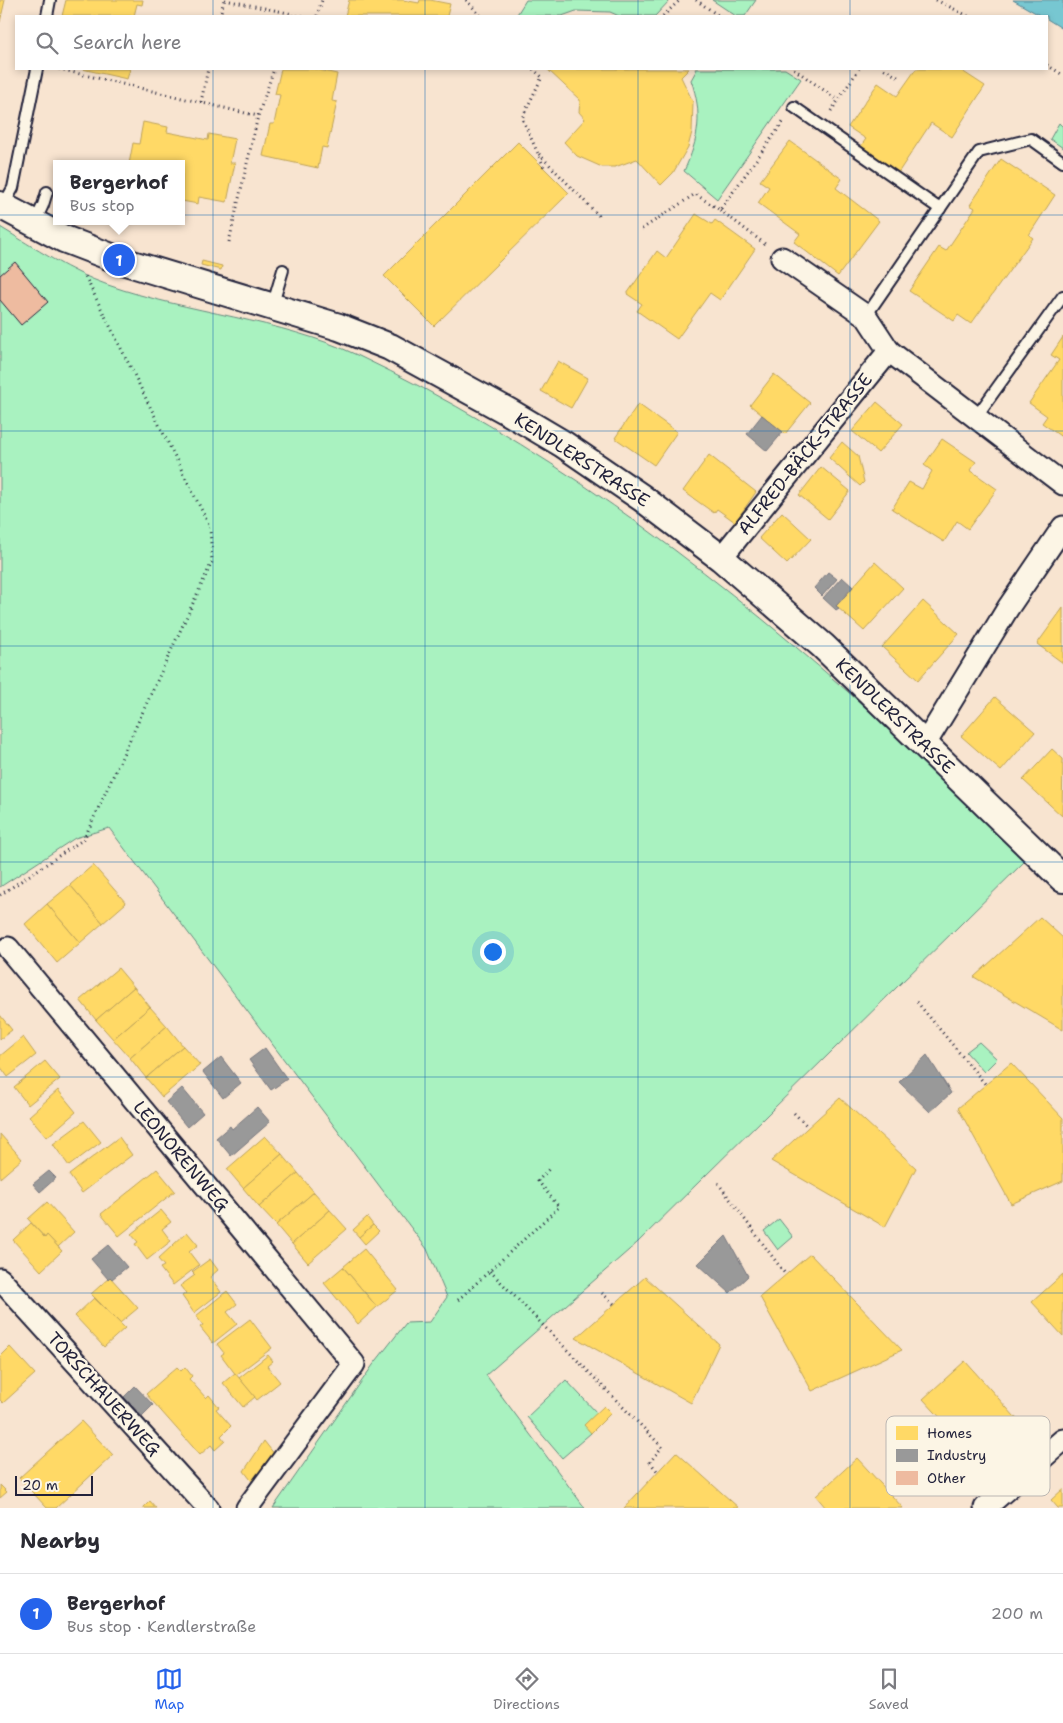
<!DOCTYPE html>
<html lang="en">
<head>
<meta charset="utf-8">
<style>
	:root { --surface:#fff; --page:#f7f7f7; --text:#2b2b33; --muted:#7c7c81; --line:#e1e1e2; --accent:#2563eb }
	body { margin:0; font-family:"Shantell Sans",sans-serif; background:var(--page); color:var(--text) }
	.scale { position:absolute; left:15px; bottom:12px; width:78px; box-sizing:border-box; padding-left:5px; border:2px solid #22223b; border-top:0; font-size:14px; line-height:18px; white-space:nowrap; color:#22223b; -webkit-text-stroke:4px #fcf5e5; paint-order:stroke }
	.you { position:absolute; left:492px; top:951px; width:18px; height:18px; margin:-12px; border:4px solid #fff; border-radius:50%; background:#1a73e8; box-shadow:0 0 0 8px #1a73e833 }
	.badge { display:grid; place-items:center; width:32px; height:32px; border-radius:50%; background:var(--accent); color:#fff; font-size:16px; font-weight:700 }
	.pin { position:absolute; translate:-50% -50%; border:2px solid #fff; box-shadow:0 1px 5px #0006 }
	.popup { position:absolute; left:53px; top:160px; width:132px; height:65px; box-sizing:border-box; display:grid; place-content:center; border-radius:0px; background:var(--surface); filter:drop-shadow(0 1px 4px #0005); font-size:16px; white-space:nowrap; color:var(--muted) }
	.popup b { font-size:19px; color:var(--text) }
	.popup::after { content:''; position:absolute; left:50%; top:100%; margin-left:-10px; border:10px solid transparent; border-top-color:var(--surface) }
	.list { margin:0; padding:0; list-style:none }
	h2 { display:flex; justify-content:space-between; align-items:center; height:65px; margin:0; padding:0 20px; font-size:21px }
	h2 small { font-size:16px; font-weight:400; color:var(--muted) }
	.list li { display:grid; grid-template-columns:32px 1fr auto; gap:15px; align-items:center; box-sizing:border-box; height:80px; padding:0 20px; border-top:1px solid var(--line) }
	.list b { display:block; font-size:19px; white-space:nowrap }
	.list p { margin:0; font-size:16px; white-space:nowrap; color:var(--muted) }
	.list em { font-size:16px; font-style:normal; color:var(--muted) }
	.icon { flex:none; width:28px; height:28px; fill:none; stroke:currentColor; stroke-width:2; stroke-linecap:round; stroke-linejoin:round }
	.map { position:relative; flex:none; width:1063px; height:1508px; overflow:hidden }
	.search { position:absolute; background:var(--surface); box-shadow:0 2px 8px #0003; left:15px; right:15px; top:15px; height:55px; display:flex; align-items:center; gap:12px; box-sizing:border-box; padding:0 18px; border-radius:0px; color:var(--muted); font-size:19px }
	.sheet { height:145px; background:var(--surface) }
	nav { display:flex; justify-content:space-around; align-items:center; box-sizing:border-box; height:70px; border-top:1px solid var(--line); background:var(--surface); font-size:14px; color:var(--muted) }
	nav a { display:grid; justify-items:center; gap:2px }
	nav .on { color:var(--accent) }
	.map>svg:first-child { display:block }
</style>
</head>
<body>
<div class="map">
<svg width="1063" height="1508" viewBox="0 0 1063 1508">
	<rect width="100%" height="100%" fill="#f8e4d0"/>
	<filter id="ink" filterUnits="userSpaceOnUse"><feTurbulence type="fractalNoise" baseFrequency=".02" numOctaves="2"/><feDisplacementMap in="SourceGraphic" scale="10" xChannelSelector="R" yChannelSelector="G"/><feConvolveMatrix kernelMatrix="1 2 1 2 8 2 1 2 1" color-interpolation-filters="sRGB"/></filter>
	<g filter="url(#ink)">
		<g fill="#a9f2c0" stroke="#668a7e">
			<polygon points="526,0 670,0 655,16 619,16 610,12 576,11 562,16 516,16"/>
			<polygon points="712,0 756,0 745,16 736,16"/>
			<path d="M695 69H785L801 79 717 199 684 171C699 139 703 114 691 80L696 71Z"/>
			<polygon points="1059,123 1063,127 1063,148 1050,139"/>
			<path d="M0 227C35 248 70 272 108 285 188 313 280 319 357 355 537 440 698 560 847 691 909 745 966 804 1026 860L637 1243 486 1375 585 1508H273L373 1365 406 1323 430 1322 447 1297 427 1249 109 828 75 838 0 887Z"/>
			<polygon points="979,1042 997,1059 984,1072 966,1052"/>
			<polygon points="779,1219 793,1237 778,1250 764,1231"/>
			<polygon points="566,1380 597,1413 591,1433 562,1458 527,1417"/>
		</g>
		<polygon fill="#77c7d1" stroke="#558595" points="1013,0 1063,0 1063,29 1047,19 1047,16 1041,16"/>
		<g fill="#ffd966" stroke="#bda259">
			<polygon points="0,0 5,0 0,22"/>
			<polygon points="66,0 143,0 142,5 137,4 134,16 62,16"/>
			<polygon points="349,0 403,0 419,3 420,0 430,0 450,4 447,16 345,16"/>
			<polygon points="82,69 130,69 127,79"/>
			<polygon points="281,69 314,69 337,74 332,101 337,102 327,148 322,147 318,168 263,156 270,124 274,124 280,95 275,94"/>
			<polygon points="547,69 689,69 681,77 693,102 692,132 688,147 673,173 661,185 637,159 615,167 602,167 577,156 564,142 585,119 579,112 580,100"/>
			<polygon points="916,69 959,69 985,86 952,137 931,123 898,173 860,147 866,139 848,127 878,83 897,96"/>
			<polygon points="143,122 168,127 167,132 208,140 209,134 235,139 230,163 235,163 227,202 199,197 198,204 182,201 182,164 129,164 133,143 139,144"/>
			<polygon points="790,141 842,179 836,188 879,221 838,276 794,242 800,234 758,203 769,187 760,181"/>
			<polygon points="518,142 569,193 434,326 384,276"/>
			<polygon points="1001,159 1055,195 1029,235 1033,238 971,324 958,315 954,321 909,291 939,247 946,251 975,208 970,205"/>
			<polygon points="696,214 712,224 715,220 755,249 720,300 710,293 677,339 637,311 642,304 627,294 657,251 666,258"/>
			<polygon points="202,261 222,266 221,270 201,265"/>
			<polygon points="1063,337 1063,438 1042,423 1047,416 1029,403 1059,360 1051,355"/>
			<polygon points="558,361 588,378 571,408 541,391"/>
			<polygon points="774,374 810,403 785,434 750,405"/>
			<polygon points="877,402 903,424 878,453 852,431"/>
			<polygon points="638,404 677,432 654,465 615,438"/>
			<polygon points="942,439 976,462 970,470 997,489 968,529 957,521 944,542 892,509 909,482 922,489 932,471 924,465"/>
			<polygon points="842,442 858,456 864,482 860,486 829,458"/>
			<polygon points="709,455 756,492 735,522 717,509 714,513 683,491"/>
			<polygon points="821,467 850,491 828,519 799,495"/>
			<polygon points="782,512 811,539 787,564 759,538"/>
			<polygon points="875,562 903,588 864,631 836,606"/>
			<polygon points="923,601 959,634 918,680 882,647"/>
			<polygon points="1063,608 1063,663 1037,644"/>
			<polygon points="995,697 1035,732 1001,771 961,736"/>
			<polygon points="1052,749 1063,759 1062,816 1023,780"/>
			<polygon points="93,865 126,903 103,923 70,885"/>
			<polygon points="70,885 103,923 80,943 47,904"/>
			<polygon points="47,904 80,943 57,963 25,924"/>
			<polygon points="1040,917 1063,938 1063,1030 974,977"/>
			<polygon points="118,968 134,987 96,1020 80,1000"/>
			<polygon points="134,987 150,1007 113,1039 96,1020"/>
			<polygon points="150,1007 167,1026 130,1058 113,1039"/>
			<polygon points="0,1015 12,1030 0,1039"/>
			<polygon points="167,1026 183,1046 146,1078 130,1058"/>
			<polygon points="23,1037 36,1055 8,1077 0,1066 0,1056"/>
			<polygon points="183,1046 200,1065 162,1097 146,1078"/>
			<polygon points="45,1061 60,1079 28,1105 14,1087"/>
			<polygon points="1011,1063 1063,1118 1063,1181 1011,1204 958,1108"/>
			<polygon points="58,1090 76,1112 47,1137 29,1116"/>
			<polygon points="840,1098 916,1168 885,1227 771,1161"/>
			<polygon points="84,1121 101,1142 69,1166 53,1144"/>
			<polygon points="0,1134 22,1159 0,1178"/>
			<polygon points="265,1136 282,1154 243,1188 227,1169"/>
			<polygon points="119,1137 132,1155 82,1193 69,1175"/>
			<polygon points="282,1154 298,1173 259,1207 243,1188"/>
			<polygon points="157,1169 175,1191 119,1236 101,1214"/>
			<polygon points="298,1173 314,1192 276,1225 259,1207"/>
			<polygon points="314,1192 330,1210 292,1244 276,1225"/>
			<polygon points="47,1202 74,1232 58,1247 47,1235 45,1238 28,1219"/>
			<polygon points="161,1210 171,1222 162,1229 171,1241 147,1260 135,1244 138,1242 131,1234"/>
			<polygon points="330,1210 347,1229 308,1263 292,1244"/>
			<polygon points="367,1217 373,1225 359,1237 353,1230"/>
			<polygon points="31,1223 45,1238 47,1235 62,1251 41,1271 13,1240"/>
			<polygon points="373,1225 379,1231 365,1244 359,1237"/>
			<polygon points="187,1232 198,1245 189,1252 199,1265 173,1285 160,1268 164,1266 158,1259"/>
			<polygon points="364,1249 398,1290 377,1307 343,1267"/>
			<polygon points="810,1254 902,1350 812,1391 760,1297"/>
			<polygon points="210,1259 218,1270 210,1277 221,1292 194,1313 182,1296 186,1293 180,1286 195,1275 192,1272"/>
			<polygon points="343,1267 377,1307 358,1324 324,1283"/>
			<polygon points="1063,1274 1063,1336 1032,1302"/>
			<polygon points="110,1277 138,1308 120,1323 91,1294"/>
			<polygon points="645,1277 719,1344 691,1403 576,1338"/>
			<polygon points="227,1291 237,1304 227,1312 237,1324 213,1343 200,1327 203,1325 196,1316"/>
			<polygon points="94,1298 125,1328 104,1347 75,1316"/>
			<polygon points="250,1319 272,1348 236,1375 221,1355 224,1353 217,1344"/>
			<polygon points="10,1347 35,1374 3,1403 0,1400 0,1357"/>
			<polygon points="268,1355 273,1361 267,1366 280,1382 257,1400 239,1378"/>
			<polygon points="965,1361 1023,1426 982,1463 923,1399"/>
			<polygon points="177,1367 181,1371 185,1367 192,1376 189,1379 206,1398 209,1395 219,1407 216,1409 231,1426 221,1436 225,1441 215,1450 211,1445 200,1455 146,1394"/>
			<polygon points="235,1373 255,1397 243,1407 223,1383"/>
			<polygon points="604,1406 611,1413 591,1433 584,1425"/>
			<polygon points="81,1421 113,1455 56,1508 47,1508 19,1478"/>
			<polygon points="264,1441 275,1455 254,1484 244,1471"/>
			<polygon points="676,1452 713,1485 739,1508 624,1508"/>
			<polygon points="857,1458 903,1508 826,1508 816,1496"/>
			<polygon points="0,1485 7,1492 0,1498"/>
			<polygon points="1063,1489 1063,1508 1058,1508 1051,1500"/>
			<polygon points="150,1501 156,1508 143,1508"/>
		</g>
		<g fill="#999" stroke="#75757d">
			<polygon points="762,415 783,432 767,451 747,434"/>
			<polygon points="828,572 837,579 822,596 814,588"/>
			<polygon points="842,577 853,587 836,606 839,608 836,610 823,598"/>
			<polygon points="265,1048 287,1079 271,1090 249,1060"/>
			<polygon points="927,1055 951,1093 930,1112 899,1082"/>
			<polygon points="221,1057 241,1083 223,1098 203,1072"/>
			<polygon points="182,1088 203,1113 187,1127 166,1102"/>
			<polygon points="257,1107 270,1122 231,1156 216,1138 230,1126 232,1129"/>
			<polygon points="49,1171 56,1178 40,1192 33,1184"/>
			<polygon points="726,1236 748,1276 730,1293 698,1264"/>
			<polygon points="108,1245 127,1267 112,1279 110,1277 108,1279 91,1259"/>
			<polygon points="135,1386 153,1405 142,1416 124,1397"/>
		</g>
		<polygon fill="#eebba0" stroke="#22223b" points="15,262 48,302 21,325 0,300 0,275"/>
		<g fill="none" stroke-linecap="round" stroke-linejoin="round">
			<g stroke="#22223b" stroke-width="14">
				<g id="service">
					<polyline points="47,16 50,0"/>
					<polyline points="794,107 940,209"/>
					<polyline points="3,206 13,188 37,69"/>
					<polyline points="34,224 43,205 47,192"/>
					<polyline points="272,307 283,270"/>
					<polyline points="866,316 979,152 1031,139 1063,162"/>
					<polyline points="976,417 1063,296"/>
				</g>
			</g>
			<g stroke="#22223b" stroke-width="25">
				<g id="minor">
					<polyline points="889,351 1063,484"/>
					<polyline points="721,558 889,351 866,316 782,258"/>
					<polyline points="925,744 1008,608 1063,527"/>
					<polyline points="8,948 354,1364 247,1508"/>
					<polyline points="0,1279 208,1508"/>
					<polyline points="985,1508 1063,1440"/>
				</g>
			</g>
			<g stroke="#22223b" stroke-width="30">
				<polyline id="tertiary" points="0,205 64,239 119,260 339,327 390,347 509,412 563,444 642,498 721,558 823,646 1063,879"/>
			</g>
			<g stroke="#22223b" stroke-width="3" stroke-dasharray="1 4" stroke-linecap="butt">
				<polyline points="225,0 293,14"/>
				<polyline points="466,0 481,16"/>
				<polyline points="696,0 719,16"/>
				<polyline points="936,0 968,16"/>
				<polyline points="220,16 224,0"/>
				<polyline points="292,16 306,16"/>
				<polyline points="317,16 322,0"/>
				<polyline points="663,16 680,0"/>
				<polyline points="1047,65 1063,75"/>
				<polyline points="59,69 258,116 274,69"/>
				<polyline points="533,69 542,77 522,118 544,167"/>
				<polyline points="794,69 838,100"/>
				<polyline points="884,69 901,79"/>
				<polyline points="201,102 208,69"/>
				<polyline points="831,111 859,69"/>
				<polyline points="539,154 599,216"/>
				<polyline points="720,210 765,244"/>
				<polyline points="642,229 695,194 720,210 784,121"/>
				<polyline points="229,242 258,116"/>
				<polyline points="0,895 84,839 212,562 210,527 85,276"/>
				<polyline points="917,1002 986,1085"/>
				<polyline points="794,1113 808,1127"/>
				<polyline points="718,1183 786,1275"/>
				<polyline points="490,1271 662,1447 650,1462 658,1472"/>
				<polyline points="602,1293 614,1304"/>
				<polyline points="458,1300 559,1207 538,1181 549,1169"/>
			</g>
			<use href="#service" stroke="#fcf5e5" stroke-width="10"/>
			<use href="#minor" stroke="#fcf5e5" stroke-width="21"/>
			<use href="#tertiary" stroke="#fcf5e5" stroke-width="26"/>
		</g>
	</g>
	<path fill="none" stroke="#1f6fb2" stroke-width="1" stroke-opacity="0.55" d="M213 0V16M425 0V16M638 0V16M850 0V16M213 69V1508M425 69V1508M638 69V1508M850 69V1508M0 215H1063M0 431H1063M0 646H1063M0 862H1063M0 1077H1063M0 1293H1063"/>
	<g text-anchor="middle" stroke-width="5" stroke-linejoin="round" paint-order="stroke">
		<g font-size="18" fill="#22223b" stroke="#fcf5e5">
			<text transform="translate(805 454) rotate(-51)" y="6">ALFRED-BÄCK-STRASSE</text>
			<text transform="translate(582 460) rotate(33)" y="6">KENDLERSTRASSE</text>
			<text transform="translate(895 716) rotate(44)" y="6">KENDLERSTRASSE</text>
			<text transform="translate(181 1156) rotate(50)" y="6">LEONORENWEG</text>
			<text transform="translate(104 1394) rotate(48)" y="6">TORSCHAUERWEG</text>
		</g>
	</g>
	<rect x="886" y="1416" width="164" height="80" rx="8" fill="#fcf5e5" stroke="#bbb6b2" stroke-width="1"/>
	<rect x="896" y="1426" width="22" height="14" fill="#ffd966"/>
	<rect x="896" y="1449" width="22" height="13" fill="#999"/>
	<rect x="896" y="1471" width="22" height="14" fill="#eebba0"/>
	<g font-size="14" fill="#22223b">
		<text x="927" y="1438">Homes</text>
		<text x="927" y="1460">Industry</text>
		<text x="927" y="1483">Other</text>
	</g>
</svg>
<div class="scale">20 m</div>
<div class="you"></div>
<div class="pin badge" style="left:119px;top:260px">1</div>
<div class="popup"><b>Bergerhof</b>Bus stop</div>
<div class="search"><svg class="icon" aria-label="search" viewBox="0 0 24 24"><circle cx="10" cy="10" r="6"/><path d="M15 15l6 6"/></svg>Search here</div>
</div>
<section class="sheet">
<h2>Nearby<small></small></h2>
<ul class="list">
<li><span class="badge">1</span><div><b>Bergerhof</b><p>Bus stop · Kendlerstraße</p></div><em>200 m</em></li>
</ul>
</section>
<nav>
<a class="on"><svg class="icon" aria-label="map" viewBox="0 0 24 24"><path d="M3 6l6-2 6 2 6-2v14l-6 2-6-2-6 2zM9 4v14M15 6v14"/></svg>Map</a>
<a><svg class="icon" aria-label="directions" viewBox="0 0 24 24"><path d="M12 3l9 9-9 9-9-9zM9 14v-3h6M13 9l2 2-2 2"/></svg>Directions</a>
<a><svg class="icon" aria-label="saved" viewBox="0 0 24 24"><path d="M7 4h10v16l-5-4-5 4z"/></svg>Saved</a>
</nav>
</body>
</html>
